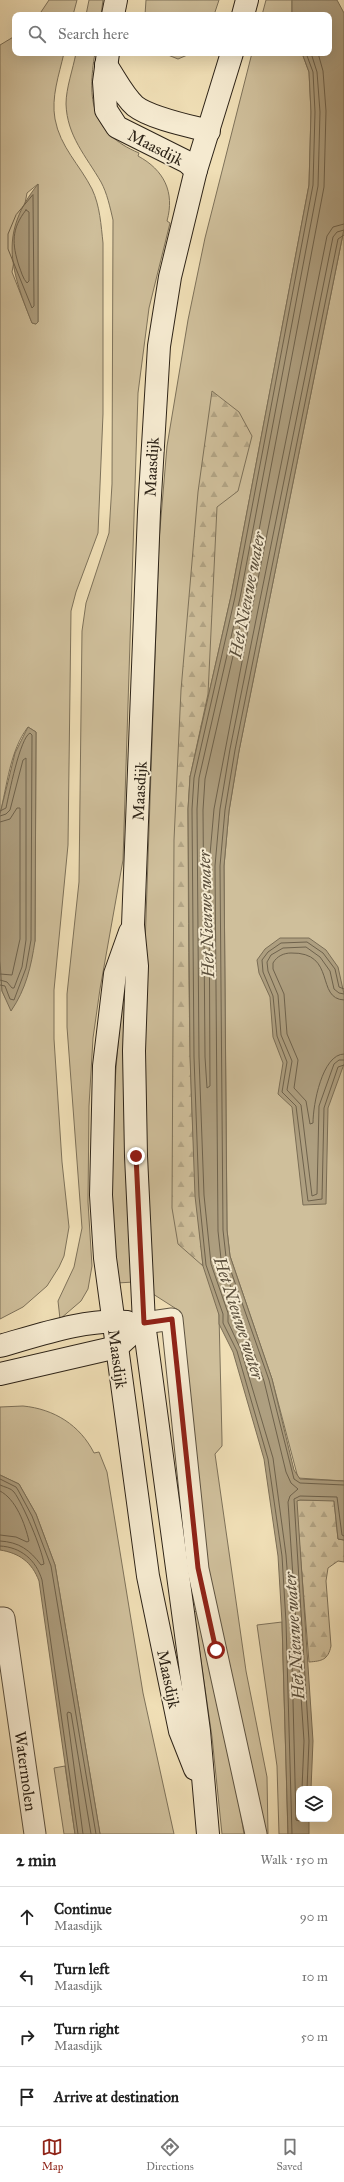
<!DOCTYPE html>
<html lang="en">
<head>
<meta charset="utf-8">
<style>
	:root { --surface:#fff; --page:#f2f2f2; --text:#222; --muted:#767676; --line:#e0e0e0; --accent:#8f2418 }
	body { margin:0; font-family:"IM FELL Great Primer",serif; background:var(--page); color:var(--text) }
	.controls { position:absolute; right:12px; bottom:12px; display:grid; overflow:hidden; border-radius:8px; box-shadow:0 4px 16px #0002 }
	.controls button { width:36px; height:36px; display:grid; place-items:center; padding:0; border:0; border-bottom:1px solid var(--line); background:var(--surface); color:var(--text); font:20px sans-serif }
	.stop { position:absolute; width:12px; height:12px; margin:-9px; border:3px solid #8f2418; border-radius:50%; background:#fff }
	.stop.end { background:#8f2418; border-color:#fff; box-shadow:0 1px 4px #0008 }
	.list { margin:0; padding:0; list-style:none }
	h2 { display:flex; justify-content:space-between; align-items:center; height:52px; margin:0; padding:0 16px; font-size:17px }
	h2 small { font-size:13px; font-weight:400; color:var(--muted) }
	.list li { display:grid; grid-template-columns:26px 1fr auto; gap:12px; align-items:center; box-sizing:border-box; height:60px; padding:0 16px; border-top:1px solid var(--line) }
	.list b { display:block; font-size:15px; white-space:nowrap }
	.list p { margin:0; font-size:13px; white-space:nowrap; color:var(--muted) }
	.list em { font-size:13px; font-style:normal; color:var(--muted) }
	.icon { flex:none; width:22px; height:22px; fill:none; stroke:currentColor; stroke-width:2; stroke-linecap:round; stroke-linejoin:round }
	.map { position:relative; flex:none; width:344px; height:1834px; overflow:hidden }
	.search { position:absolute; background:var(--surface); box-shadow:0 4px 16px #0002; left:12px; right:12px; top:12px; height:44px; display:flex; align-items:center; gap:10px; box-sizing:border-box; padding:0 14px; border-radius:8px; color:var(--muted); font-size:15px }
	.sheet { height:292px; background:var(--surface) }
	nav { display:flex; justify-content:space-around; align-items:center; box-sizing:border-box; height:56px; border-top:1px solid var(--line); background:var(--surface); font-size:11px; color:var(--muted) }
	nav a { display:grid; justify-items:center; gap:2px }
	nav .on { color:var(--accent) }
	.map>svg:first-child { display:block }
</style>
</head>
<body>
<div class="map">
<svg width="344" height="1834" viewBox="0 0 344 1834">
	<defs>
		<pattern id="forest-firs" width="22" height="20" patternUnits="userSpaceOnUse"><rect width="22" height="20" fill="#cfbf9b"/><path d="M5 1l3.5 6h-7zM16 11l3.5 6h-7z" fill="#b2a485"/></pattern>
	</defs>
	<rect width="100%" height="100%" fill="#f0dfb6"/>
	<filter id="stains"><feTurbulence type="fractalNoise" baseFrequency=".005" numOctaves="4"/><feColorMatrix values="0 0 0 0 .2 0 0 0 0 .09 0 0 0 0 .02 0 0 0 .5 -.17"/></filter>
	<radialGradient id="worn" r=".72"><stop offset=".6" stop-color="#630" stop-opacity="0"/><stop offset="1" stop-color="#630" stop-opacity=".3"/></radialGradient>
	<g fill="#cfbf9b" stroke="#7e725a" fill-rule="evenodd">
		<polygon points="49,0 77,0 73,15 39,15"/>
		<polygon points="89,0 103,0 101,15 86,15"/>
		<polygon points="146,0 219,0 214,15 145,15"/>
		<polygon points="266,0 292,0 292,15 262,15"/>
		<path d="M15 36V53H64C59 75 51 97 55 119 60 147 80 165 92 189 100 206 101 225 103 243V414L98 533 76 592 71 611 68 845 54 990V1039L62 1162 69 1227 64 1256 59 1267 47 1286 23 1307 0 1319V961L2 991 6 999 35 941 36 732 28 727C10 750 7 786 0 814V45ZM38 184V322L36 324 32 323 12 272 27 193Z"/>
		<path d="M76 53H95C87 99 91 133 139 153L138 156C164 170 175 192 167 221L170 223 149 308 138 393 123 860 100 989 93 1038 89 1106 88 1202 92 1266 88 1289 81 1301 60 1319 58 1301 74 1267 82 1228 67 1027V994L79 882 82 631 86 603 109 533 112 484 113 220C110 207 107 193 101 182 86 156 67 136 66 104 66 88 73 69 76 53Z"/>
		<polygon points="163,53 192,53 178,59"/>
		<polygon points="252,53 302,53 309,72 311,112 309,185 231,596 190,777 188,809 219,1315 222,1440 222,1446 215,1454 246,1671 267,1777 268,1834 261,1834 205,1567 182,1319 178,1310 153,1294 141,1062 159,541 167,446 188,320 205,238"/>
		<polygon points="344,229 344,1481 298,1478 272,1379 230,1256 227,1230 224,866 229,811 239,751"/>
		<path d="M126 974 134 1282 117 1283C108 1179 112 1077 126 974Z"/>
		<path d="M23 1406C54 1409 80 1425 94 1453L99 1452 107 1472 143 1693 174 1834H100L55 1565 36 1514 19 1484 0 1475V1407Z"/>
		<polygon points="197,1611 231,1755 244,1834 222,1834 212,1737 194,1612"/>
		<polygon points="282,1622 288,1834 279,1834 277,1766 257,1625"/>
		<polygon points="65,1766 75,1834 64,1834 54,1768"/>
	</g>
	<g fill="url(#forest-firs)" stroke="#7e725a">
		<path d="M212 391 239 412 252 436 238 491 217 507 208 694 190 777 188 809C189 962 187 1114 203 1266L178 1244 172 1208 174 840 181 690 198 492Z"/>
		<path d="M299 1500H334L338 1539 344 1540V1562L338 1561 328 1568 326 1581 331 1646C328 1660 322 1661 309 1662L296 1501Z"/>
	</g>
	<g fill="#ae9f80" stroke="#7b6e56">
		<polygon points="292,0 337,0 344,13 344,229 239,751 229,811 224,866 227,1230 230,1256 272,1379 294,1470 300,1479 344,1481 344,1540 338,1539 334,1501 300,1500 297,1501 313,1741 311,1789 299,1789 299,1819 309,1819 309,1834 288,1834 282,1622 278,1556 264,1459 233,1352 219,1324 219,1315 203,1266 195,1196 190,1057 188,809 190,777 231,596 309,185 311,112 309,72 302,53 329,53 329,15 292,15"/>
		<path d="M38 184V322L36 324 32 323C9 266 0 232 38 184Z"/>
		<path d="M28 727 36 732 35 941C31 967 26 989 11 1011L2 991 0 961V814L15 753Z"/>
		<polygon points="280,938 309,938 326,950 338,967 344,994 344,1064 328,1108 326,1204 303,1205 292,1107 278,1094 283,1063 273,1037 270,997 259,973 257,960 265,949"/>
		<path d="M0 1475 19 1484 36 1514 55 1565 100 1834H75L39 1581C32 1562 19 1553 0 1550Z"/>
	</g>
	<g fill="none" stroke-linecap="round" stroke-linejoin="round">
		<g stroke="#6e624c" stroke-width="1">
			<polyline points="318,53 323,71 326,111 324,187 246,599 205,779 203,810 205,1057 207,1088 210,1086 209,866 214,809 253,604 327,236 333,227 344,224"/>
			<polygon points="33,195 34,306 32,308 8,249 8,234 16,215"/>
			<path d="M26 210 29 212V281L27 283C23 279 21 271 19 266 12 244 11 229 26 210Z"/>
			<polyline points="344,235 338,239 235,750 225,810 220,866 223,1230 226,1257 269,1380 294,1479 300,1483 344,1485"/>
			<path d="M0 811 6 808C9 794 20 738 30 733L32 735 31 940 26 968 14 1000 10 999 5 986 0 985"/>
			<polyline points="0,816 6,814 10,810 23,760 26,758 26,940 22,967 14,988 12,988 7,982 0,980"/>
			<polyline points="0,822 10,819 17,808 20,808 20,939 12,975 0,974"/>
			<polyline points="344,989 339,987 335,969 323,953 307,942 281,943 268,952 262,960 263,972 273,996 277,1036 287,1062 282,1092 296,1106 308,1201 322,1199 324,1108 338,1067 344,1065"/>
			<polyline points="344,994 339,993 334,989 330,971 320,957 306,947 283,948 271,955 267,962 268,971 278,995 281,1035 292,1061 287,1090 301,1105 312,1196 317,1194 319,1106 334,1064 339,1060 344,1060"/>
			<path d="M344 1000C315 999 337 952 291 953 284 953 277 956 273 963V969L284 994 287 1034 298 1060 294 1088 306 1101 310 1124 313 1123C313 1105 322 1054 344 1054"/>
			<polyline points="0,1479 16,1487 18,1490 32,1516 51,1566 96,1834"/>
			<path d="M0 1485C4 1487 11 1488 14 1492 23 1504 42 1549 44 1564L41 1565C30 1550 19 1542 0 1541"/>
			<path d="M0 1491C16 1499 25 1524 29 1541L27 1542 16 1537 0 1535"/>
			<path d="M0 1546C21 1547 36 1560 42 1580L78 1834"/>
			<polyline points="302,1789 304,1741 288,1502 290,1496 298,1489 291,1483 286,1472 264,1381 221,1259 218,1231 215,866 220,809 230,749 333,237 337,232 344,230"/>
			<polyline points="307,1789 309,1741 294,1499 300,1496 337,1497 342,1535 344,1536"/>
			<polyline points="300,1819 299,1821 296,1820 291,1621 286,1555 273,1458 241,1350 228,1322 228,1313 211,1264 204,1195 199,1057 197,809 199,778 240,598 318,186 320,112 317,72 311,53"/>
			<polyline points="83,1834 67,1714 68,1712 71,1713 91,1834"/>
			<polyline points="292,1834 286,1622 282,1556 268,1459 237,1351 223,1323 223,1314 206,1265 199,1196 194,1057 192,809 194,778 235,597 313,185 315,112 313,72 306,53"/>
		</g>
		<g stroke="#5e5340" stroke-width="23">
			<g id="street">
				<polyline points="144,1323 172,1319 198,1569 256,1834"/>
				<polyline points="0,1618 4,1618 35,1834"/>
			</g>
		</g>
		<g stroke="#2e2418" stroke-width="24">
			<g id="secondary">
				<polyline points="113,15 116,0"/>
				<polyline points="243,15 247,0"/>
				<polyline points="108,53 104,82 106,110 117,127 187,162 196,170"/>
				<path d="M106 65C115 78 123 95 135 106 150 118 189 126 209 131"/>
				<polyline points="130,932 115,974 104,1066 101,1195 105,1258 148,1576 180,1731 195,1769"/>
				<path d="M0 1346C39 1335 87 1318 127 1322"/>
				<polyline points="0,1374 117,1347 128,1337"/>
				<polyline points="208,1834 199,1731 144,1323 136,1156 134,1051 137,966 133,925 149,512 159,346 170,277 196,170 232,53"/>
			</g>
		</g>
		<use href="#street" stroke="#f5ead0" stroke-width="21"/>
		<use href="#secondary" stroke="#f5ead0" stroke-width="22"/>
	</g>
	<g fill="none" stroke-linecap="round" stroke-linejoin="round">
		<polyline stroke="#8f2418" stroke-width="5" points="136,1156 144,1323 172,1319 198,1568 216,1650"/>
	</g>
	<g text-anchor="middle" stroke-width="4" stroke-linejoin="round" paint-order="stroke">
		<g font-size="16" fill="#2e2418" stroke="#f5ead0">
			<text transform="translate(156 147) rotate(27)" y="6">Maasdijk</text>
			<text transform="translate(151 467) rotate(-87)" y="6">Maasdijk</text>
			<text transform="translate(139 791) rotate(-87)" y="6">Maasdijk</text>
			<text transform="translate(118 1359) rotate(82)" y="6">Maasdijk</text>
			<text transform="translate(169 1679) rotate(78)" y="6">Maasdijk</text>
			<text transform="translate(26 1771) rotate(82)" y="6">Watermolen</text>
		</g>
		<g font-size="17" font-style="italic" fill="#5b4f3c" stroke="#f5ead0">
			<text transform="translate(247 595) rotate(-79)" y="6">Het Nieuwe water</text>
			<text transform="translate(206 914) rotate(-92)" y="6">Het Nieuwe water</text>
			<text transform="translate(239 1318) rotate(72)" y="6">Het Nieuwe water</text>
			<text transform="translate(294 1636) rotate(-94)" y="6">Het Nieuwe water</text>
		</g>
	</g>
	<rect width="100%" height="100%" filter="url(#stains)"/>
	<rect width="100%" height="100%" fill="url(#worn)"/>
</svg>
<div class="controls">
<button><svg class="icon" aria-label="layers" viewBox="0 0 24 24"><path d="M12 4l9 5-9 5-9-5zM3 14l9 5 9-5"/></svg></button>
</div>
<div class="stop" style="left:216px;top:1650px"></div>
<div class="stop end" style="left:136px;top:1156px"></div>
<div class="search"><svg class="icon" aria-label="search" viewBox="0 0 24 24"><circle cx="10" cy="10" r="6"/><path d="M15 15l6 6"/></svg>Search here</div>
</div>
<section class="sheet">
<h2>2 min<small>Walk · 150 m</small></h2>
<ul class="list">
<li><svg class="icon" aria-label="ahead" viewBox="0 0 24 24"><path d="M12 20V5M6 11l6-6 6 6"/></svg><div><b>Continue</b><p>Maasdijk</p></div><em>90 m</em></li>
<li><svg class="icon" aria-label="left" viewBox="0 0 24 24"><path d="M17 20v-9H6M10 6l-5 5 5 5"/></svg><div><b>Turn left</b><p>Maasdijk</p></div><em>10 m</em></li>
<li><svg class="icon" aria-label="right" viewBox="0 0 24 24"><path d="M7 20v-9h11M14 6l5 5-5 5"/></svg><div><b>Turn right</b><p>Maasdijk</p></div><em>50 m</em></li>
<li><svg class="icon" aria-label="arrive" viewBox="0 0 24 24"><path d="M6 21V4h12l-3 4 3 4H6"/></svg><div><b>Arrive at destination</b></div></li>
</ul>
</section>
<nav>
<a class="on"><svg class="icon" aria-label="map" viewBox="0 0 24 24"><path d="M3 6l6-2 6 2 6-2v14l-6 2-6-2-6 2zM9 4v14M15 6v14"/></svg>Map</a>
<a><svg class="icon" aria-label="directions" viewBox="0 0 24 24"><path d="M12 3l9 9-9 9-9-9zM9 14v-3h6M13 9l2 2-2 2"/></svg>Directions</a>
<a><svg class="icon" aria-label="saved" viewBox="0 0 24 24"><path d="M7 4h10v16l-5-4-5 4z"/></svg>Saved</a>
</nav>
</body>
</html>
